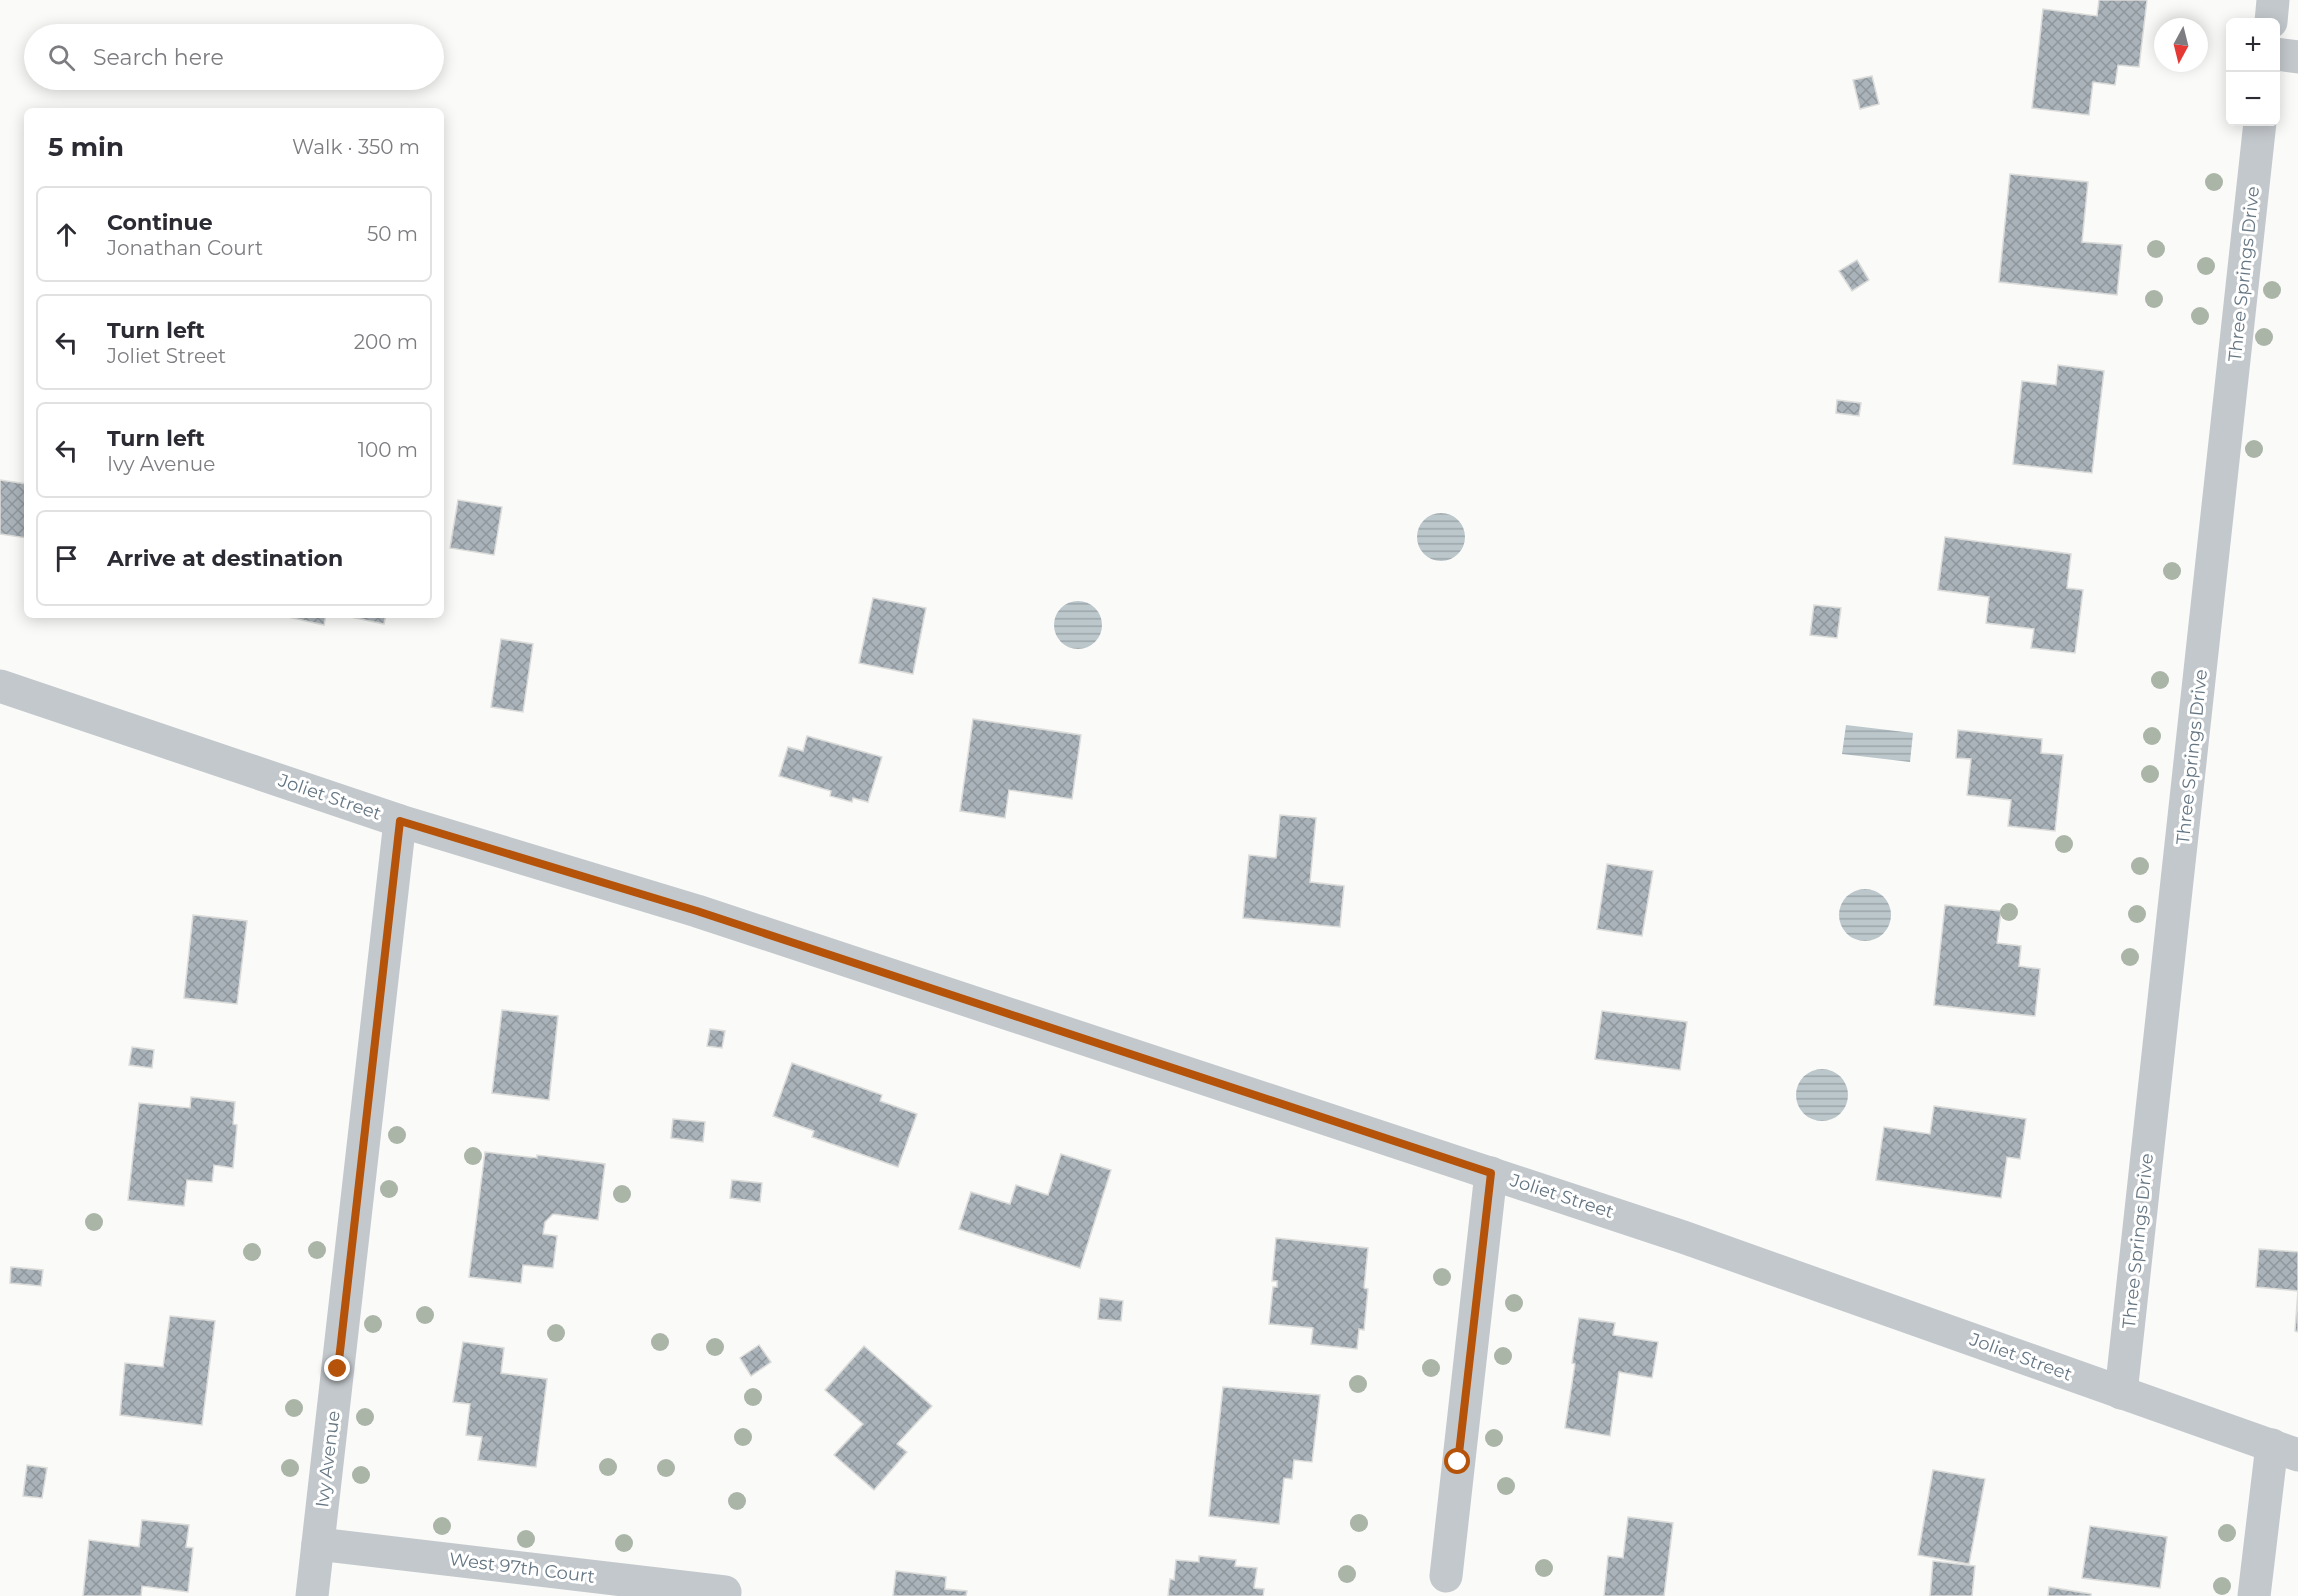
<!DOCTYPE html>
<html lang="en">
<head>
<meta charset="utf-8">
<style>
	:root { --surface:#fff; --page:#f2f2f3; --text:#2b2b33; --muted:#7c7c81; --line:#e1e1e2 }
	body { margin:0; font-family:Montserrat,sans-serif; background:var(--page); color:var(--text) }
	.controls { position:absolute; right:18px; top:18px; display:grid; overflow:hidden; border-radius:9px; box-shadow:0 3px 15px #0003 }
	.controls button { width:54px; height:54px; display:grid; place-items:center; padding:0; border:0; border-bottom:2px solid var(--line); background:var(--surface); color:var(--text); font:30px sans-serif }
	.compass { position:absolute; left:2154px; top:18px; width:54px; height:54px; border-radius:50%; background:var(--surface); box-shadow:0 3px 15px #0003; rotate:187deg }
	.stop { position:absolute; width:18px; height:18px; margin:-14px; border:4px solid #b45309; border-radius:50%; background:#fff }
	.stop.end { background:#b45309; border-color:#fff; box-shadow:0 2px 6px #0008 }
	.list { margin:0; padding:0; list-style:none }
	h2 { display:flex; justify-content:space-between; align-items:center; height:78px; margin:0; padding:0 24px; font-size:26px }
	h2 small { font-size:20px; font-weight:400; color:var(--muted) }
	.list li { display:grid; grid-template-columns:39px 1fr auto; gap:18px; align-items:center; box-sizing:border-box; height:96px; margin:0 12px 12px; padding:0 12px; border:2px solid var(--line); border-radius:9px }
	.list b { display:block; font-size:22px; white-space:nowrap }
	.list p { margin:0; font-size:20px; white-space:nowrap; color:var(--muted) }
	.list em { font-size:20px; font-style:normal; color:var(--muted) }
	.icon { flex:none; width:33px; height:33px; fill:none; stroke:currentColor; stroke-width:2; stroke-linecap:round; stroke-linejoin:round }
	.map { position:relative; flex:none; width:2298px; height:1596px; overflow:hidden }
	.search { position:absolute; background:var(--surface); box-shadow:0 3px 15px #0003; left:24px; top:24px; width:420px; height:66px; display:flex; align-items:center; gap:15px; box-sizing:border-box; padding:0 21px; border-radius:33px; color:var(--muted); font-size:22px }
	.panel { position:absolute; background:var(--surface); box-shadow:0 3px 15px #0003; left:24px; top:108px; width:420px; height:510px; border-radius:9px }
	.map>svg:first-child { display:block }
</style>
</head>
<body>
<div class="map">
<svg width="2298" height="1596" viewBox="0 0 2298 1596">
	<defs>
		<pattern id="water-rules" width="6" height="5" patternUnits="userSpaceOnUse" patternTransform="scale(1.5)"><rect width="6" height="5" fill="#bbc7cb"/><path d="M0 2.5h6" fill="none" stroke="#9ca6aa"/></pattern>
		<pattern id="building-cross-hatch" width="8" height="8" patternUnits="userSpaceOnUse" patternTransform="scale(1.5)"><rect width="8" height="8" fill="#aab3b9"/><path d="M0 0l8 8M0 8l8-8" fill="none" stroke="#8e969c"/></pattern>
	</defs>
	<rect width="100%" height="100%" fill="#fafaf8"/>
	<g fill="url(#water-rules)">
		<circle cx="1441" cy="537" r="24"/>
		<circle cx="1078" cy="625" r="24"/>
		<polygon points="1846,725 1913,733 1910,762 1842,754"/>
		<circle cx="1865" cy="915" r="26"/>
		<circle cx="1822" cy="1095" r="26"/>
	</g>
	<g fill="url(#building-cross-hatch)" stroke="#dcdcda" stroke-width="1.5">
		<polygon points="2099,0 2147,0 2139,67 2118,65 2115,85 2093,82 2089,115 2032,108 2043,9 2097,16"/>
		<polygon points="1872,76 1879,104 1860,109 1853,80"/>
		<polygon points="2010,174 2088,182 2082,242 2122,245 2117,295 1999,282"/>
		<polygon points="1857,260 1869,280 1852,291 1839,271"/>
		<polygon points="2058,365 2104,371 2092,473 2013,464 2022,381 2056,385"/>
		<polygon points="1837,400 1861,403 1859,416 1836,413"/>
		<polygon points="0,480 27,484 27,538 0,534"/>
		<polygon points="458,500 502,507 494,555 450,548"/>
		<polygon points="1945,537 2071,554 2067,588 2083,590 2075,653 2031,648 2034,629 1986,623 1989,597 1938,590"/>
		<polygon points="873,598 926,608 913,674 859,663"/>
		<polygon points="1814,605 1841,608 1837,638 1810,635"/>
		<polygon points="279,615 326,615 324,625"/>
		<polygon points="341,615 386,615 384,624"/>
		<polygon points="501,639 533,644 523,712 491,707"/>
		<polygon points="973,719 1081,735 1072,799 1009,790 1005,818 960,811"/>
		<polygon points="1958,730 2042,739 2041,753 2063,755 2055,831 2008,826 2011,800 1967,795 1971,759 1956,758"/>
		<polygon points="807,736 882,757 868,802 853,798 852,802 830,796 831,791 779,776 788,747 803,751"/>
		<polygon points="1280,815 1316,818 1310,882 1344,886 1340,927 1243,918 1249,855 1276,858"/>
		<polygon points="1607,864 1653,871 1642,936 1597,929"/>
		<polygon points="1945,905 2001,911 1997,943 2021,946 2019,966 2040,969 2035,1016 1934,1005"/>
		<polygon points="193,915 247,921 237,1004 184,998"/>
		<polygon points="502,1010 558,1016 549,1100 492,1093"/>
		<polygon points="1602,1011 1687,1022 1680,1070 1595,1059"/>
		<polygon points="710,1029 725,1031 722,1048 707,1046"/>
		<polygon points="132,1047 154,1050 152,1068 129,1065"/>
		<polygon points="792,1063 882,1095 880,1101 917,1114 898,1167 812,1137 814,1131 773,1116"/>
		<polygon points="191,1097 235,1102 233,1124 237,1125 233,1168 214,1165 212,1182 187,1180 184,1206 128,1200 139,1103 190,1108"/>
		<polygon points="1934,1106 2026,1119 2020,1159 2007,1157 2001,1198 1876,1180 1884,1127 1930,1134"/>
		<polygon points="673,1119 705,1122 703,1142 671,1138"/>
		<polygon points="485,1152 537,1158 537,1155 605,1164 598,1220 553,1214 545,1222 543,1234 557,1236 553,1268 523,1265 521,1283 469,1277"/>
		<polygon points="1061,1154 1111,1170 1080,1268 959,1229 971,1192 1010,1204 1016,1185 1048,1195"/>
		<polygon points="732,1180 762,1183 760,1202 730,1198"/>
		<polygon points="1276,1238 1368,1248 1364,1288 1368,1289 1364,1330 1359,1329 1357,1349 1311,1344 1313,1328 1269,1324 1273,1287 1277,1287 1277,1281 1272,1281"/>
		<polygon points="2259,1249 2298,1252 2298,1332 2295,1331 2298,1291 2256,1287"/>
		<polygon points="11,1267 43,1270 41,1286 10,1283"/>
		<polygon points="1100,1298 1123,1301 1121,1321 1098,1319"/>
		<polygon points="170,1316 215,1321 202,1425 120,1415 125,1363 163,1367"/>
		<polygon points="1579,1318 1615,1323 1613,1335 1658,1342 1652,1378 1619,1372 1610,1436 1565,1428 1575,1364 1572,1363"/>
		<polygon points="463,1342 504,1348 501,1373 547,1379 536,1467 478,1460 482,1437 466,1435 470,1404 453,1402"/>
		<polygon points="759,1345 771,1362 751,1376 740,1358"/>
		<polygon points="864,1346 932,1406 897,1444 907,1452 874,1490 834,1455 863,1424 825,1390"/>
		<polygon points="1223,1387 1320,1395 1312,1462 1294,1460 1292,1479 1284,1478 1279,1524 1209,1516"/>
		<polygon points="27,1465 47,1468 42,1498 23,1496"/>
		<polygon points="1933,1470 1985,1479 1969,1564 1918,1555"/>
		<polygon points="1628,1517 1673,1523 1664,1596 1604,1596 1608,1556 1623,1558"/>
		<polygon points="142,1520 189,1525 186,1547 193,1548 188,1592 142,1586 141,1596 83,1596 89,1540 139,1547"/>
		<polygon points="2090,1526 2167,1537 2160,1588 2082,1578"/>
		<polygon points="1199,1556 1236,1560 1235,1566 1257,1568 1254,1588 1264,1589 1263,1596 1168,1596 1170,1579 1174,1580 1176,1560 1199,1562"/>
		<polygon points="1933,1561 1975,1566 1972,1596 1930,1596"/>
		<polygon points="896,1571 946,1577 945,1589 967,1591 966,1596 893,1596"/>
		<polygon points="2049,1587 2091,1594 2091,1596 2048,1596"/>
	</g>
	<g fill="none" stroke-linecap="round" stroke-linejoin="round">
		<g stroke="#c3c8cc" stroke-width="33">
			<polyline points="2271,22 2273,0"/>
			<polyline points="2276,54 2298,57"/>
			<polyline points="0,686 400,821 697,911 1683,1237 2298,1455"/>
			<polyline points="2121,1393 2260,122"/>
			<polyline points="318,1544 725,1592"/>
			<polyline points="1446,1576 1491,1173"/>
			<polyline points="312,1596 400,821"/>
			<polyline points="2254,1596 2272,1445"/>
		</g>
	</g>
	<g fill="#aab4a7">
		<circle cx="2214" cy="182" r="9"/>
		<circle cx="2156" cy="249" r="9"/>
		<circle cx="2206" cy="266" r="9"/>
		<circle cx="2272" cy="290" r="9"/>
		<circle cx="2154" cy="299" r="9"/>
		<circle cx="2200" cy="316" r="9"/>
		<circle cx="2264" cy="337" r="9"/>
		<circle cx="2254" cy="449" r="9"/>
		<circle cx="2172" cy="571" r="9"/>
		<circle cx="2160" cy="680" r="9"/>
		<circle cx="2152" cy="736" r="9"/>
		<circle cx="2150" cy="774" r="9"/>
		<circle cx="2064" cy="844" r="9"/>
		<circle cx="2140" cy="866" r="9"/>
		<circle cx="2009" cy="912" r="9"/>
		<circle cx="2137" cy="914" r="9"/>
		<circle cx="2130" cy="957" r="9"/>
		<circle cx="397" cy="1135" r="9"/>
		<circle cx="473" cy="1156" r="9"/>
		<circle cx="389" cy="1189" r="9"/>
		<circle cx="622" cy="1194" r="9"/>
		<circle cx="94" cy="1222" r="9"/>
		<circle cx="317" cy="1250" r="9"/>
		<circle cx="252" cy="1252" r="9"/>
		<circle cx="1442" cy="1277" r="9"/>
		<circle cx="1514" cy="1303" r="9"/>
		<circle cx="425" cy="1315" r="9"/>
		<circle cx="373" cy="1324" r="9"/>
		<circle cx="556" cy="1333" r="9"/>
		<circle cx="660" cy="1342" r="9"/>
		<circle cx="715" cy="1347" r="9"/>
		<circle cx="1503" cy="1356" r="9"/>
		<circle cx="1431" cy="1368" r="9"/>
		<circle cx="1358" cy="1384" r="9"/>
		<circle cx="753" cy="1397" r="9"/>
		<circle cx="294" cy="1408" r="9"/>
		<circle cx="365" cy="1417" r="9"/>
		<circle cx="743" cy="1437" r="9"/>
		<circle cx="1494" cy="1438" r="9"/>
		<circle cx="608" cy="1467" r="9"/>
		<circle cx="290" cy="1468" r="9"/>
		<circle cx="666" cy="1468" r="9"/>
		<circle cx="361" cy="1475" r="9"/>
		<circle cx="1506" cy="1486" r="9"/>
		<circle cx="737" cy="1501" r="9"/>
		<circle cx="1359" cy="1523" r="9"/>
		<circle cx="442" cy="1526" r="9"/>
		<circle cx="2227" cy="1533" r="9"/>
		<circle cx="526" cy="1539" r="9"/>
		<circle cx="624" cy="1543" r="9"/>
		<circle cx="1544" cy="1568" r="9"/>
		<circle cx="1347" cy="1574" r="9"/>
		<circle cx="2222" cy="1586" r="9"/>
	</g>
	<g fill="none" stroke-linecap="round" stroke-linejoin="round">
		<polyline stroke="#b45309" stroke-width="8" points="338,1369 400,821 697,911 1491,1173 1458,1462"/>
	</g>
	<g text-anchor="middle" stroke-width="6" stroke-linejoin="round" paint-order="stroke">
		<g font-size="18" fill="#657683" stroke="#fff">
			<text transform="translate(2244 274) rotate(-84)" y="6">Three Springs Drive</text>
			<text transform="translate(2192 757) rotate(-84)" y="6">Three Springs Drive</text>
			<text transform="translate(330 797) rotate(19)" y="6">Joliet Street</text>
			<text transform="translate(1562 1196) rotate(18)" y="6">Joliet Street</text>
			<text transform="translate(2138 1241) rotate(-84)" y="6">Three Springs Drive</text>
			<text transform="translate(2021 1357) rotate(20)" y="6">Joliet Street</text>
			<text transform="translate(328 1459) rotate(-83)" y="6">Ivy Avenue</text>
			<text transform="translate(522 1568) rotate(7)" y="6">West 97th Court</text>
		</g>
	</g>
</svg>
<div class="controls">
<button>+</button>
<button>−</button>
</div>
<svg class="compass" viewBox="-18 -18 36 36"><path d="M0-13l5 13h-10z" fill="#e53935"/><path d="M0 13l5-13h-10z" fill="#7c7c81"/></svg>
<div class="stop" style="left:1458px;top:1462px"></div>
<div class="stop end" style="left:338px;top:1369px"></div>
<div class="search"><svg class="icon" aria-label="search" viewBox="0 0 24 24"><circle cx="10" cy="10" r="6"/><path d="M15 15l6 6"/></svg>Search here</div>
<section class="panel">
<h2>5 min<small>Walk · 350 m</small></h2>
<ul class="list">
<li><svg class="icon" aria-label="ahead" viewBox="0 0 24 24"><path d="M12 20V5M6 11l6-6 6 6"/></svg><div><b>Continue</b><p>Jonathan Court</p></div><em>50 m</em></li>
<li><svg class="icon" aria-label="left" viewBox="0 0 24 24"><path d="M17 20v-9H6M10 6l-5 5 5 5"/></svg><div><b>Turn left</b><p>Joliet Street</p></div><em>200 m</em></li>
<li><svg class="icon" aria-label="left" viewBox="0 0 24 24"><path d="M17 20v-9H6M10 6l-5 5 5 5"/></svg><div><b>Turn left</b><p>Ivy Avenue</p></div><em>100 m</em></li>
<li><svg class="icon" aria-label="arrive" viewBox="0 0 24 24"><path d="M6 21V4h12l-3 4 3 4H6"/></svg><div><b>Arrive at destination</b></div></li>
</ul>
</section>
</div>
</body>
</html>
